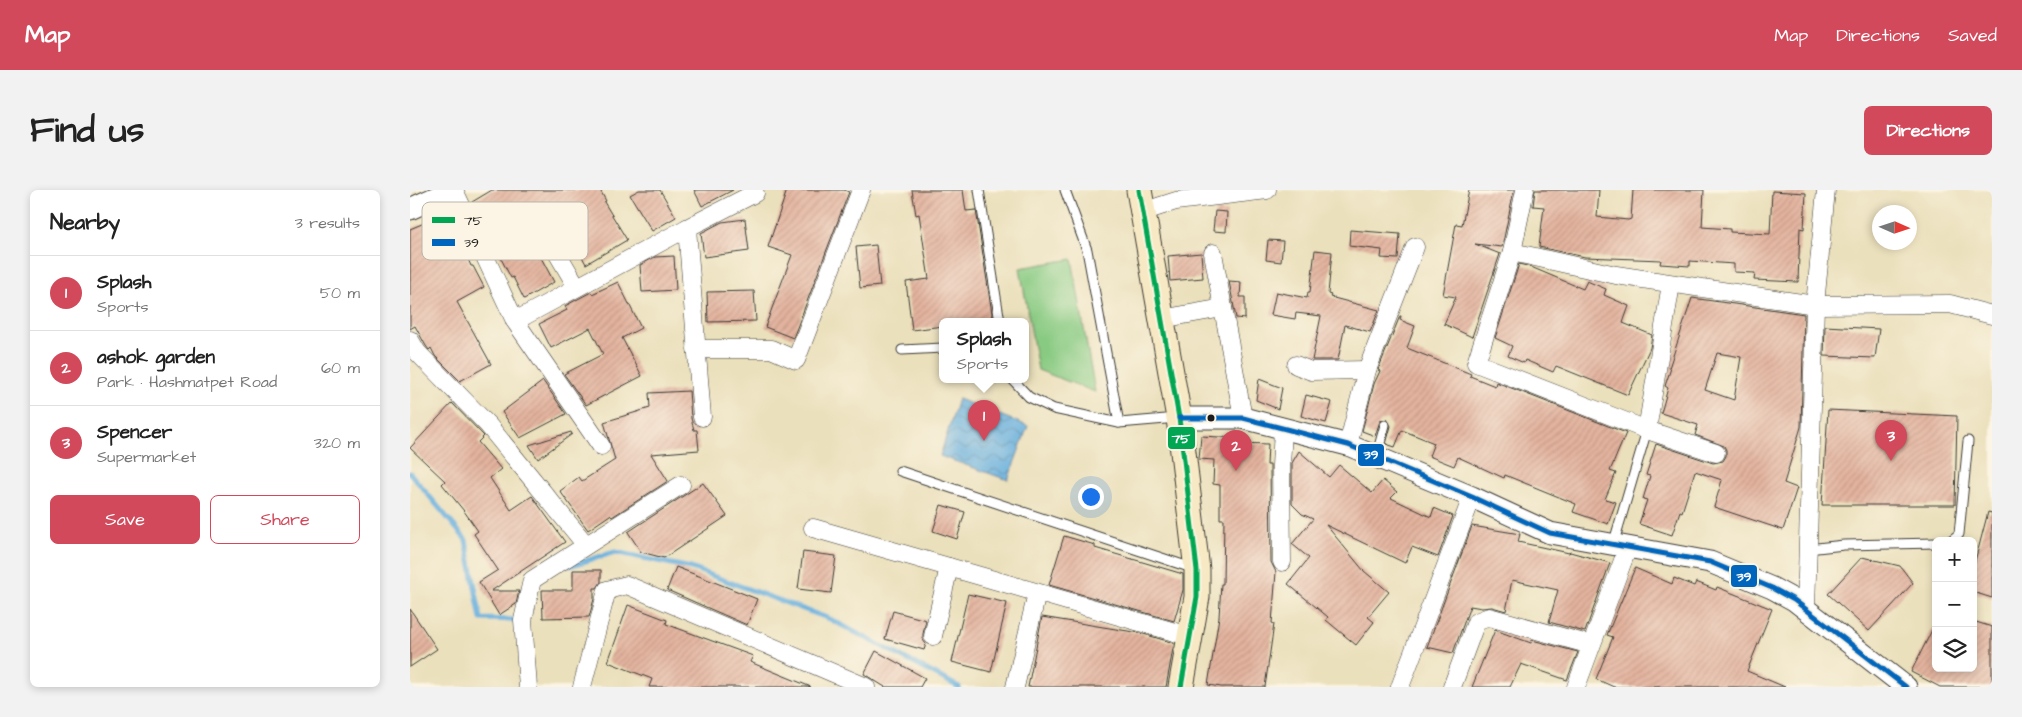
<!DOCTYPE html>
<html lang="en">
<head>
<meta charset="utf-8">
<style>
	:root { --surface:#fff; --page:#f2f2f2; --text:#222; --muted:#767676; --line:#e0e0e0; --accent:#d1495b }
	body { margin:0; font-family:"Architects Daughter",sans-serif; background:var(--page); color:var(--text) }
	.controls { position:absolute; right:15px; bottom:15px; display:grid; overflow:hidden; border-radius:8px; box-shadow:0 2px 8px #0003 }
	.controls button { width:45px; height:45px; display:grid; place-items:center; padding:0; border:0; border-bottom:1px solid var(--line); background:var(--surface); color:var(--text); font:25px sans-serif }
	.compass { position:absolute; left:1462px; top:15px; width:45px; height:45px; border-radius:50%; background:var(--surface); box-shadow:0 2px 8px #0003; rotate:93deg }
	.you { position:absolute; left:680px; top:306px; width:18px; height:18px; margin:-12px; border:4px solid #fff; border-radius:50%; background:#1a73e8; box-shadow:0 0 0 8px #1a73e833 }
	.badge { display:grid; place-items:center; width:32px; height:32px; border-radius:50%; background:var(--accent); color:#fff; font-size:16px; font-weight:700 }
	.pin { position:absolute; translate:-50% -41px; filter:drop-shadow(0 1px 2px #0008) }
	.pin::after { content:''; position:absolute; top:26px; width:18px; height:15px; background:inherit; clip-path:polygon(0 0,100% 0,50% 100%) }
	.popup { position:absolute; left:529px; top:128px; width:90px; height:65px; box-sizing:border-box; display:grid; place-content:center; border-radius:8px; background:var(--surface); filter:drop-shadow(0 1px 4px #0005); font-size:16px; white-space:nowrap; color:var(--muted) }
	.popup b { font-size:19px; color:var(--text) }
	.popup::after { content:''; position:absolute; left:50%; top:100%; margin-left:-10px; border:10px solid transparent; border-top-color:var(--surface) }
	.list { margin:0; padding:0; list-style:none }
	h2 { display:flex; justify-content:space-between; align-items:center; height:65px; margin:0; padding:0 20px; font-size:21px }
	h2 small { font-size:16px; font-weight:400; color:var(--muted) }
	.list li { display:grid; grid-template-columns:32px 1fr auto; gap:15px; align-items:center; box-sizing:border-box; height:75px; padding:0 20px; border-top:1px solid var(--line) }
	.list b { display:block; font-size:19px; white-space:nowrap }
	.list p { margin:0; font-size:16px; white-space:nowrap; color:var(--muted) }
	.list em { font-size:16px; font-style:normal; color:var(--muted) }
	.actions { display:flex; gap:10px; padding:15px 20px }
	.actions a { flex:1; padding:11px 0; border:1px solid var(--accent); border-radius:8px; text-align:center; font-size:18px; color:var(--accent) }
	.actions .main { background:var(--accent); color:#fff }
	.icon { flex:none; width:28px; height:28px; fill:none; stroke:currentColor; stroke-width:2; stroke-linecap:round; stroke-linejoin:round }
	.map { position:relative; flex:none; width:1582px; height:497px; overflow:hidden; border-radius:8px }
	header { display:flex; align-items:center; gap:30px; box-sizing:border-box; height:70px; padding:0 25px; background:var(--accent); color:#fff }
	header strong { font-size:24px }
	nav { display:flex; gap:28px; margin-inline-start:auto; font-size:18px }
	.intro { display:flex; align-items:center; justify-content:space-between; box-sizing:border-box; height:120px; padding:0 30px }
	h1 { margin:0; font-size:35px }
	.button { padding:12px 22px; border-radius:8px; background:var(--accent); color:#fff; font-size:18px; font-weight:700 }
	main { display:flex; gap:30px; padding:0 30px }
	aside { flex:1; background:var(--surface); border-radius:8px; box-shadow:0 2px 8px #0003 }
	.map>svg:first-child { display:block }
</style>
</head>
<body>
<header>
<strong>Map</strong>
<nav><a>Map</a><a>Directions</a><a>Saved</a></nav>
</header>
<div class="intro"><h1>Find us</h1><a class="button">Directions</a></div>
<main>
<aside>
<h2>Nearby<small>3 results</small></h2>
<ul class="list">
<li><span class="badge">1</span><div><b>Splash</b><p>Sports</p></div><em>50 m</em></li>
<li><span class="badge">2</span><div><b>ashok garden</b><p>Park · Hashmatpet Road</p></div><em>60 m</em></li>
<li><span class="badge">3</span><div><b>Spencer</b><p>Supermarket</p></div><em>320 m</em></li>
</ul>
<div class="actions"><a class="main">Save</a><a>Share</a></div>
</aside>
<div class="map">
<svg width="1582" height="497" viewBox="0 0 1582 497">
	<defs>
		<pattern id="water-waves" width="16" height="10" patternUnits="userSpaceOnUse" patternTransform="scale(1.25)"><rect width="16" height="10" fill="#65aedd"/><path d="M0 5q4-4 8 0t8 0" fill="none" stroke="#528db2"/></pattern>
		<pattern id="building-hatch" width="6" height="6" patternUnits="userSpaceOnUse" patternTransform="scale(1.25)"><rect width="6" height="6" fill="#e3b39e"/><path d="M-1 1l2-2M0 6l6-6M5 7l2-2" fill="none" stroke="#c29988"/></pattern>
	</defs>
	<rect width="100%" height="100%" fill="#fcf5e5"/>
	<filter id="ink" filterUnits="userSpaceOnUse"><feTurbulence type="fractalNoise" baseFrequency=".02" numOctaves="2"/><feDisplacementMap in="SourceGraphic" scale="10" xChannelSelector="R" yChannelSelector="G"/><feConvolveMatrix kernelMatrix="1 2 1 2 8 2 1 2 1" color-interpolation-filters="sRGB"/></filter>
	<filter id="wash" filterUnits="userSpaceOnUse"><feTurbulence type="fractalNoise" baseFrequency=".0096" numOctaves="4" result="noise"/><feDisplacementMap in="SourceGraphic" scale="20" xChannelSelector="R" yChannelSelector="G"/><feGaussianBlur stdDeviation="1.12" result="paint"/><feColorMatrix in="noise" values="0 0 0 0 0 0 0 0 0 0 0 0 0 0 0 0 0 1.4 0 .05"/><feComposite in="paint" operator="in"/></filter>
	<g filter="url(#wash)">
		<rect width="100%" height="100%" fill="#ebe0bc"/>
		<polygon fill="#88ca82" stroke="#52734f" points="662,69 685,202 628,180 610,78"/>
		<polygon fill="url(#water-waves)" stroke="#40657c" points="548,209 618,236 598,290 530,266"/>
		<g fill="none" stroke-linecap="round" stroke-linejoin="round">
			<g stroke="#65aedd" stroke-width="5">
				<polyline points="0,283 56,350 71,429 109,430"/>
				<polyline points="159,376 205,362 281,378 420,429 549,497"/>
			</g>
		</g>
		<g id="blocks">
			<g fill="url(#building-hatch)" fill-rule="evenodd">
				<polygon points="82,0 190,0 196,11 194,12 217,50 176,74 152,30 120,47 144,92 114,109 103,87 101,88 62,12"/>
				<polygon points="229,0 250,0 266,27 242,41 220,5"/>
				<polygon points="284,0 323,0 292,16"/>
				<polygon points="377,0 434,0 439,2 383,148 355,137 382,65 358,57"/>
				<polygon points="502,0 553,0 556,21 566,20 583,130 563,132 533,132 533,136 502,140 496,92 519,89 509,24 506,25"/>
				<polygon points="1059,0 1104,0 1092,57 1065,54 1090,64 1062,147 1034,134 1046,107 1033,105 1046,34 1052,35"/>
				<polygon points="1125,0 1189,0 1187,27 1218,30 1221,29 1223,0 1294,0 1292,37 1320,39 1320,42 1360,44 1362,1 1396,3 1394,39 1390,38 1388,92 1344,90 1345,83 1324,82 1324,74 1280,71 1280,76 1250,74 1251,70 1175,67 1129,57 1134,17 1123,16"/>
				<polygon points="805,21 817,22 816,42 803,41"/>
				<polygon points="38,23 61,76 63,76 74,97 47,112 81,174 50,191 25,166 21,158 19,160 16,156 5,136 0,139 0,39"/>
				<polygon points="335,29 339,61 294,67 291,43 312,32"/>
				<polygon points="940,40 990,44 988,69 971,68 972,60 939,56"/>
				<polygon points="858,50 873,51 871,72 856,70"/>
				<polygon points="466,55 470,96 450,98 446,57"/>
				<polygon points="905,60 922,62 918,104 921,105 920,107 969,120 960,142 935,135 928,170 902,170 911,126 886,123 885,129 861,125 866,102 897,108 898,102 900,102"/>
				<polygon points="791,63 793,88 760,91 758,66"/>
				<polygon points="264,66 266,100 232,102 230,75 245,67"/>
				<polygon points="1109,74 1121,77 1173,99 1177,91 1196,99 1194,105 1219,116 1213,133 1242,145 1240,158 1218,205 1146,176 1143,182 1115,170 1114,173 1098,166 1102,156 1085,148"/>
				<polygon points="819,91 831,92 830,107 835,107 835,129 826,128"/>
				<polygon points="208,92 231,138 212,148 232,186 176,215 154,184 193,164 180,138 141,158 129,134 157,120 155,116 181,102 182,104"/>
				<polygon points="344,101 346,131 298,132 297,102"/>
				<path d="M1282 108 1394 124 1391 237 1374 293 1387 298 1373 340 1304 317 1312 290 1285 281 1272 322 1270 321 1262 345 1229 334 1237 310 1233 309 1240 286 1236 285 1246 254 1303 273 1313 271 1316 266V260L1314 256 1285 245 1288 235 1251 223 1258 198 1255 196 1261 178H1259ZM1307 163 1331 167 1324 210 1295 200Z"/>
				<polygon points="990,126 991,126 990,130 1005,136 997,158 1061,184 1060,186 1085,196 1086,192 1216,243 1200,281 1206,283 1195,309 1206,312 1198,334 1163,322 1166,314 1095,285 1094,288 1048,267 1044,276 1019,266 1024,253 992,240 985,257 976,254 981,236 977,229 970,231 965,246 952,241 964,194 970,181 968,180"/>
				<polygon points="1415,136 1469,139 1465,168 1414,166"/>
				<polygon points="849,189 872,198 868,219 846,210"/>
				<polygon points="133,191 156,224 110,248 92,222"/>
				<polygon points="279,201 281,228 284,240 287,240 289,260 241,264 258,291 202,327 200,325 178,340 150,301 169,287 172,291 205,270 194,232 240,218 239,203"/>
				<polygon points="896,205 922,212 916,233 891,226"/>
				<polygon points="42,213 74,246 68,252 91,279 80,288 101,320 122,306 155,352 81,401 109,401 106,414 89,425 69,392 88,380 64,344 68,341 54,321 32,294 35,291 0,258"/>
				<polygon points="1418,220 1547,226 1545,315 1412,315"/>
				<polygon points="161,242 162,244 128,269 119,255"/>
				<polygon points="791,246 828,248 827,253 858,254 857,275 860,275 861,372 866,382 862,433 864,434 855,497 811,497 798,495 809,427 811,394 813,394 814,329 810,329 810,295 803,294 804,270 789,269"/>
				<polygon points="889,261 919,287 929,275 962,303 973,290 987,302 981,308 1021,327 1024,318 1043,326 1028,367 1002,357 995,373 916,335 954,381 979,402 958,427 964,432 946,455 916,430 918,427 878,394 899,368 882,354 903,329 892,324 882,314 882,273"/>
				<polygon points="293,293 317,326 254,368 231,362 218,342"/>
				<polygon points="531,315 555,322 547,349 523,341"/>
				<polygon points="1578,322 1582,323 1582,408 1563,402 1563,379"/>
				<polygon points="1062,336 1110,344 1108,352 1159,363 1160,362 1200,373 1175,442 1139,432 1148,400 1102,390 1096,421 1082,417 1072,418 1060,416 1043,463 1017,457"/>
				<polygon points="654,346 685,355 685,358 773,384 773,400 764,431 639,395"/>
				<polygon points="393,362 426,366 421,403 388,399"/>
				<polygon points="1452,367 1490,376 1503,393 1459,441 1418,404"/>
				<polygon points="266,377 347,409 337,435 257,400"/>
				<polygon points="1225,378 1262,394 1264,388 1284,396 1286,392 1306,400 1307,397 1362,419 1337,481 1375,497 1204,497 1186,489 1203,447 1197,445"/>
				<polygon points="163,380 191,380 191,392 187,398 184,398 184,409 179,427 133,428 132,400 163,400"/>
				<polygon points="558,404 597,413 581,482 542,472"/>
				<polygon points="218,415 257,430 256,434 343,466 340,472 401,497 239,497 242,489 198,472"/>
				<polygon points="0,419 27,459 0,477"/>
				<polygon points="483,421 516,430 513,444 513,450 516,454 514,460 475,449"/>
				<polygon points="632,427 730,443 764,453 756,497 618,497"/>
				<polygon points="1563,431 1582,437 1582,497 1530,497 1501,482 1526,432 1526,478 1563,478"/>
				<polygon points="1085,440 1121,453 1122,450 1168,462 1157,490 1111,474 1100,497 1062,497"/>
				<polygon points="466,461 515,488 510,497 475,497 454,484"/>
			</g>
		</g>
	</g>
	<g filter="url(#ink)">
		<use href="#blocks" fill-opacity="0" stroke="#3b3934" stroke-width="1"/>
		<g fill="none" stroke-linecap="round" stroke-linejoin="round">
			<g stroke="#3b3934" stroke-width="11">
				<g id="service">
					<polyline points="569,0 590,132"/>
					<polyline points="655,0 677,60 709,233"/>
					<polyline points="492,160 533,158"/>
					<polyline points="603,190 619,207 644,219 709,233 768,228"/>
					<polyline points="971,266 968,260 975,235"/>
					<polyline points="490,281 785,379"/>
					<polyline points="1540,351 1549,344 1558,251"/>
					<polyline points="1203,355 1237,240"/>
					<polyline points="1398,359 1434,355 1526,353"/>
				</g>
			</g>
			<g stroke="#3b3934" stroke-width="19">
				<g id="minor">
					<polyline points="44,0 105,131 191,256"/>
					<polyline points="1115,0 1102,62 1066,173 1237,240 1261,94"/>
					<polyline points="732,22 766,11 857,0"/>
					<polyline points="146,61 167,97"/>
					<polyline points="1102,62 1206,85 1405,115 1540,114 1582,125"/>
					<polyline points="803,63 833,228"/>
					<polyline points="751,129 813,118"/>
					<polyline points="105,131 277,38"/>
					<polyline points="0,150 7,162 78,235 176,355"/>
					<polyline points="286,159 361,159 386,170 451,0"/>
					<polyline points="886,175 901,181 957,180"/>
					<polyline points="292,227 277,38 345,3"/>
					<polyline points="1237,240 1306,263"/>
					<polyline points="938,255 957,180 1005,57"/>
					<polyline points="403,338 782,447"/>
					<polyline points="872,372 871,276 873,239"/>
					<polyline points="1396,419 1405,115 1416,0"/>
					<polyline points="523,446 539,377"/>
					<polyline points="118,497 113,430 122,390 271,295"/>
					<polyline points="172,497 197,400 217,395 456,497"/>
					<polyline points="605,497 627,403"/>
					<polyline points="990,497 1062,307"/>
					<polyline points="1042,497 1066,432 1079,427 1181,455"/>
					<polyline points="1166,497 1218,357"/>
				</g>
			</g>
			<g stroke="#3b3934" stroke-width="23">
				<g id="tertiary">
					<polyline points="0,19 42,0"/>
					<polyline points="769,228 833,228 938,255 1062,307 1140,343 1300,372 1362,398 1384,410 1496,497"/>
				</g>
			</g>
			<g stroke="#3b3934" stroke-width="27">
				<polyline id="secondary" points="729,0 769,228 787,380 787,407 771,497"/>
			</g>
			<use href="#service" stroke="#fff" stroke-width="9"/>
			<use href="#minor" stroke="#fff" stroke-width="18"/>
			<use href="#tertiary" stroke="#fff" stroke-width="21"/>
			<use href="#secondary" stroke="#f7e9c3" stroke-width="25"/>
			<g stroke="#fcf5e5" stroke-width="9">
				<polyline id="bus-1" points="729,0 769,228 787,380 787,407 771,497"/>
			</g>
			<g stroke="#fcf5e5" stroke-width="9">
				<polyline id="bus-2" points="769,228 833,228 938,255 1062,307 1140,343 1300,372 1362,398 1384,410 1496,497"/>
			</g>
			<use href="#bus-1" stroke="#00a651" stroke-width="5"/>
			<use href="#bus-2" stroke="#0065bd" stroke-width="5"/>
		</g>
	</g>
	<circle fill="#1c1c1c" stroke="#fcf5e5" stroke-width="2" cx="801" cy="228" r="4.5"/>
	<rect x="12" y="12" width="166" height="58" rx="8" fill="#fcf5e5" stroke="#b9b4a9" stroke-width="1"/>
	<rect x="22" y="27" width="23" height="6" fill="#00a651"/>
	<rect x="22" y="49" width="23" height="7" fill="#0065bd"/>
	<g font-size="14" fill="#1c1c1c">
		<text x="54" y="35">75</text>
		<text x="54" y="57">39</text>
	</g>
	<g stroke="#fcf5e5" stroke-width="2">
		<rect x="757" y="236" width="29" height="24" rx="5" fill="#00a651"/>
		<rect x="947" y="253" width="28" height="24" rx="5" fill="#0065bd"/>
		<rect x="1320" y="374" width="28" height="24" rx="5" fill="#0065bd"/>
	</g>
	<g font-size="14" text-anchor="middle" font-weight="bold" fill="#fff">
		<text x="771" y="253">75</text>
		<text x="961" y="269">39</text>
		<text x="1334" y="391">39</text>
	</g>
</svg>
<div class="controls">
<button>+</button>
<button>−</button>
<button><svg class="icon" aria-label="layers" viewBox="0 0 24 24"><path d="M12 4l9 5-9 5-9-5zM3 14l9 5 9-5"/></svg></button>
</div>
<svg class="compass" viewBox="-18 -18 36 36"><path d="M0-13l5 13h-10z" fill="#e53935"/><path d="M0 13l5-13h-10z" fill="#767676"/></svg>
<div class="you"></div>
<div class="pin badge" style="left:574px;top:251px">1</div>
<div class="popup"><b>Splash</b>Sports</div>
<div class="pin badge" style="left:826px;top:281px">2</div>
<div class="pin badge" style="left:1481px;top:271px">3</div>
</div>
</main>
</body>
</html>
